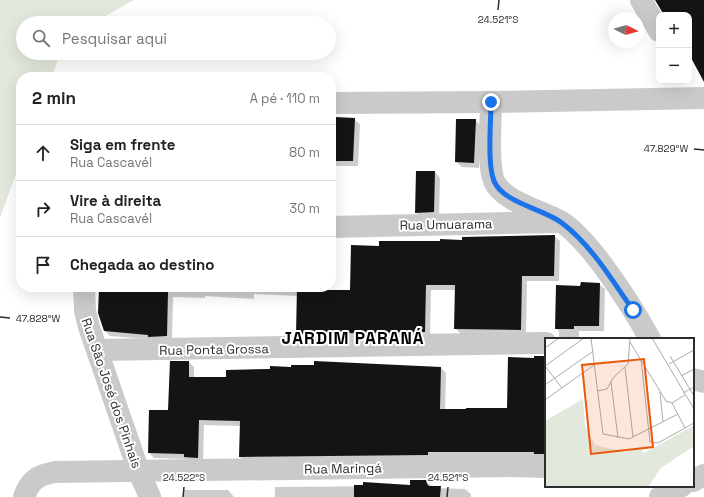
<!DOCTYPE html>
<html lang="pt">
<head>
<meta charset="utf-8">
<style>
	:root { --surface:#fff; --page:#f6f6f6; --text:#222; --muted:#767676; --line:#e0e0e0 }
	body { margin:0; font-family:"Space Grotesk",sans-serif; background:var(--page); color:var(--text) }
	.controls { position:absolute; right:12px; top:12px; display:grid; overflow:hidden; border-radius:8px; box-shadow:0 4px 16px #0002 }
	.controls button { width:36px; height:36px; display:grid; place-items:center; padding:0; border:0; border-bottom:1px solid var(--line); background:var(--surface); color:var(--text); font:20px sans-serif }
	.compass { position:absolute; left:608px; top:12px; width:36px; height:36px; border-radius:50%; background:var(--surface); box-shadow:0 4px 16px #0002; rotate:96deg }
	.stop { position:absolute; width:12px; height:12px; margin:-9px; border:3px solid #1a73e8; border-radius:50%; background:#fff }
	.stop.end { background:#1a73e8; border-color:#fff; box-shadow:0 1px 4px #0008 }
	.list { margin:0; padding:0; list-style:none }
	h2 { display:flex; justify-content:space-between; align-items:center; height:52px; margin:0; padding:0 16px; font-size:17px }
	h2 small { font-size:13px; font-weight:400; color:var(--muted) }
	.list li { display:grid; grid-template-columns:26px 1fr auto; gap:12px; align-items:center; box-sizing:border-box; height:56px; padding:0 16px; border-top:1px solid var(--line) }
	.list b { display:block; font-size:15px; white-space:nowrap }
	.list p { margin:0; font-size:13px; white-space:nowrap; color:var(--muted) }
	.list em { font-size:13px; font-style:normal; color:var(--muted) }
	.icon { flex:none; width:22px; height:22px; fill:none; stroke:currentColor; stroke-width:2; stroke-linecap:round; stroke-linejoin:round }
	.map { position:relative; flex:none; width:704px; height:497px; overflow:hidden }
	.search { position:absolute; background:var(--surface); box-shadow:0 4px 16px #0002; left:16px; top:16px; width:320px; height:44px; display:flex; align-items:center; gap:10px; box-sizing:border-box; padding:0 14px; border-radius:22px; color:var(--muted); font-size:15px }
	.panel { position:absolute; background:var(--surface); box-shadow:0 4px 16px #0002; left:16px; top:72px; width:320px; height:220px; border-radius:16px }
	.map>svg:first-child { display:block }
</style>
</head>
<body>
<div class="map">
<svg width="704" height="497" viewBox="0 0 704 497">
	<rect width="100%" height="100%" fill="#fff"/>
	<polygon fill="#e2e9dc" points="0,0 134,0 93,23 23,23 23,53 60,53 52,77 21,77 21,160 0,218"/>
	<g fill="#0003">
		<polygon points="354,119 360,124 358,166 336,166 335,220 331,222 331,123"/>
		<polygon points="475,120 481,126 479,168 462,167 456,162"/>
		<polygon points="435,172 440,178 439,217 421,218 416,212"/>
		<polygon points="554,236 560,241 559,281 527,281 526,335 461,334 455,328 456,290 431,290 430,337 302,339 297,334 298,296 254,294 254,299 205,296 205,298 173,297 172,341 110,336 105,331 100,289 159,293 159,287 328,287 327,291 351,291 380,247"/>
		<polygon points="599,284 605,289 604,331 579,331 579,339 559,339 559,331 556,328 581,287"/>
		<polygon points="509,358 546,358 546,459 245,462 240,457 240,426 204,425 203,463 187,459 154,458 149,453 169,411 189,362 194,367 194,378 227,378 441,368 446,373 445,410 508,409"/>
		<polygon points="427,481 433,488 465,489 471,494 471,497 275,497 275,487 411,486"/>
		<polygon points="183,490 228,490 234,497 183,497"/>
	</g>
	<g fill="#141414">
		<polygon points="655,0 704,0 704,82 689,54 689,15 664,15"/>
		<polygon points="335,117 355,118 353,161 331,161 331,122 335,122"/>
		<polygon points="456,119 476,119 474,163 455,162"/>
		<polygon points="416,171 435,171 434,212 415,213"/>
		<polygon points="555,235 554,276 522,276 521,330 454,329 455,285 426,285 425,332 296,334 297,287 322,287 322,290 350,290 351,245 379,246 379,241 440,241 440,239 462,240 462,237"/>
		<polygon points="581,282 600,283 599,326 574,326 574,329 555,329 556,285 580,286"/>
		<polygon points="99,288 118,288 118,290 168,292 167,336 148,337 148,335 104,331 98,313"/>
		<polygon points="534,356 546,356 546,454 534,454 534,452 428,452 428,455 239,457 240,421 199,420 198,458 184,457 184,454 148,453 149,410 168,410 170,361 189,361 189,377 226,377 226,370 270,369 270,366 291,367 291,365 314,365 314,361 441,367 440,409 466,409 466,408 507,408 508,357 534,358"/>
		<polygon points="410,480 427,480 427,484 429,486 441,486 440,497 354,497 354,485 363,485 363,482 410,485"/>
	</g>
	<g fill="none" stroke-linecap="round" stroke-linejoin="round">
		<g stroke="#cacaca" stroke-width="22">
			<polyline points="641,0 659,31"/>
			<path d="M491 102C491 122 487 163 494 181 502 201 542 211 560 221 590 239 633 308 650 339"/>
			<polyline points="331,103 491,102 704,98"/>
			<polyline points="331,227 558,222"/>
			<polyline points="84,287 85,311 89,327 139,472 150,497"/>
			<polyline points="98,350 546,343"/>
			<polyline points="693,379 704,382"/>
			<polyline points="693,481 704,475"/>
			<path d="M24 497C30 480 38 475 55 472L512 466 546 467"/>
			<polyline points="660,497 682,486"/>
		</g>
	</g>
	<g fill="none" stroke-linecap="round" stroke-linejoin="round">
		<path stroke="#1a73e8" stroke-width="5" d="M491 102C491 123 487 163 494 181 503 203 544 209 562 223 592 246 611 279 633 310"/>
	</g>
	<path fill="none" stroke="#2d2d2d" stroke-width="1.5" d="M498 10 499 0M694 149 704 150M0 317 10 318M183 497 184 487M447 497 448 487"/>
	<g text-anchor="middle" stroke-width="4" stroke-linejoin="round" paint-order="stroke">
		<g font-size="13" fill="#2d2d2d" stroke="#fff">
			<text transform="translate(446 224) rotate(-1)" y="5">Rua Umuarama</text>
			<text transform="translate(214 349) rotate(-1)" y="5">Rua Ponta Grossa</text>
			<text transform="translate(112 393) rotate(71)" y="5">Rua São José dos Pinhais</text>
			<text transform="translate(343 468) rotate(-1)" y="5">Rua Maringá</text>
		</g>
		<g font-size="17" font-weight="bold" letter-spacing="1" fill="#000" stroke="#fff">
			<text x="353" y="344">JARDIM PARANÁ</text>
		</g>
	</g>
	<g transform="translate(545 338)">
		<rect width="149" height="149" fill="#fff"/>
		<path d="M38 61 40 87 50 107 80 114 95 110 99 115 148 88 149 108 116 130 103 149H0V83Z" fill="#e2e9dc"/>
		<path fill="none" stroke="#ababab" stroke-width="1" d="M46 0 58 96 84 101 133 76M107 0 149 71M85 4 121 63 127 65 140 90M0 10 14 0M125 18 149 58M96 21 105 104 113 105 149 85M124 26 149 12M0 28 39 0M0 28 17 50M80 29 88 99M136 38 149 31M66 44 73 100M0 47 47 14M52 53 62 51 68 40 83 26 85 0M115 54 118 84M138 55 149 49M0 62 49 27M127 65 140 57"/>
		<path fill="#e8590c" fill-opacity="0.15" stroke="#e8590c" stroke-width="2" d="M99 21 108 109 46 116 37 27Z"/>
		<rect width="149" height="149" fill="none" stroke="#2d2d2d" stroke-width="2"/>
	</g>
	<g font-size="10" text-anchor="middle" fill="#2d2d2d" stroke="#fff" stroke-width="4" stroke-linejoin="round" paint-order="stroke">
		<text x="498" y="23">24.521°S</text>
		<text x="666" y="152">47.829°W</text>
		<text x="38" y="322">47.828°W</text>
		<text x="184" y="481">24.522°S</text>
		<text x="448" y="481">24.521°S</text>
	</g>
</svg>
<div class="controls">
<button>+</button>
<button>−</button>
</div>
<svg class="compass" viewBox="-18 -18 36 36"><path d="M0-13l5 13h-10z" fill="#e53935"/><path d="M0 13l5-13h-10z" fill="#767676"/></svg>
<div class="stop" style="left:633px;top:310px"></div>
<div class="stop end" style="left:491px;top:102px"></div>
<div class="search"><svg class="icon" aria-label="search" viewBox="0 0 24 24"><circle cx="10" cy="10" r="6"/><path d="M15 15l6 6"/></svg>Pesquisar aqui</div>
<section class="panel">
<h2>2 min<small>A pé · 110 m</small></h2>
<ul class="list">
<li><svg class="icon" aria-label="ahead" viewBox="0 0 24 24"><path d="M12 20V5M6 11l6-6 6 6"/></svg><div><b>Siga em frente</b><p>Rua Cascavél</p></div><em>80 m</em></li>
<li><svg class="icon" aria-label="right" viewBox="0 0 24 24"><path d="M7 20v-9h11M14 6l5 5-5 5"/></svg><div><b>Vire à direita</b><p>Rua Cascavél</p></div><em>30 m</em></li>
<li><svg class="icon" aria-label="arrive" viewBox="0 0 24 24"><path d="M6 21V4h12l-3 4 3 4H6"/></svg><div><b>Chegada ao destino</b></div></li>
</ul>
</section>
</div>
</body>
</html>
